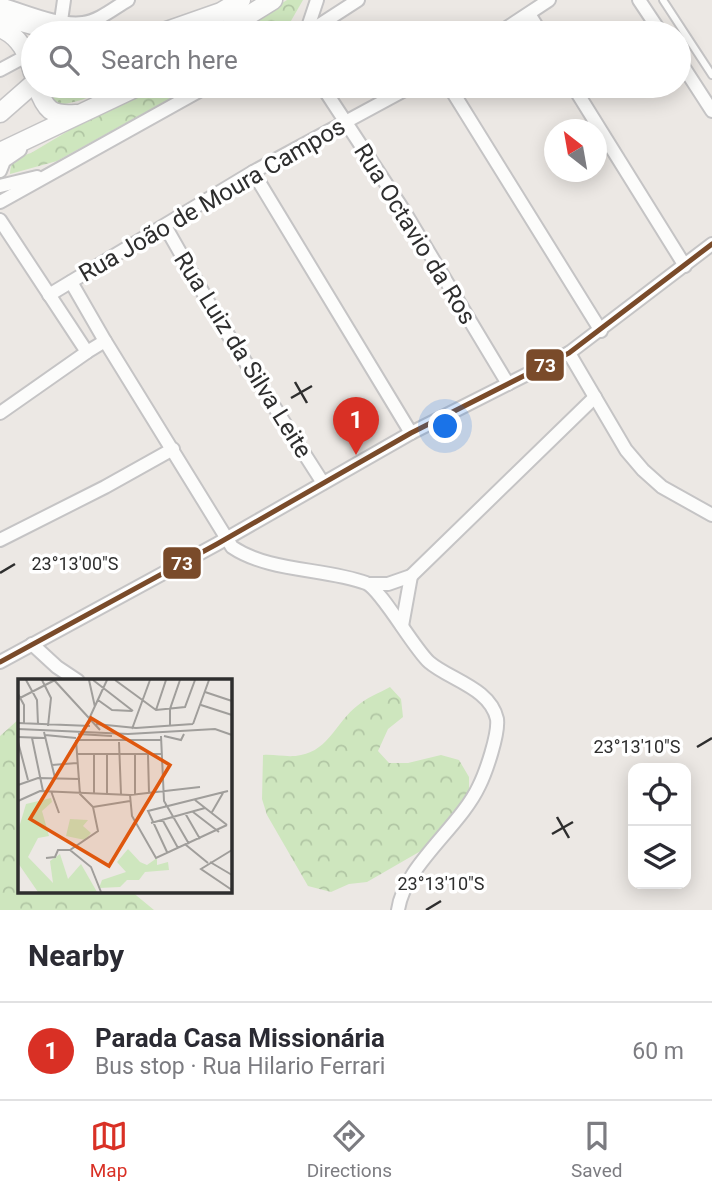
<!DOCTYPE html>
<html lang="en">
<head>
<meta charset="utf-8">
<style>
	:root { --surface:#fff; --page:#f7f7f7; --text:#2b2b33; --muted:#7c7c81; --line:#e1e1e2; --accent:#d93025 }
	body { margin:0; font-family:Roboto,sans-serif; background:var(--page); color:var(--text) }
	.controls { position:absolute; right:21px; bottom:21px; display:grid; overflow:hidden; border-radius:14px; box-shadow:0 4px 18px #0003 }
	.controls button { width:63px; height:63px; display:grid; place-items:center; padding:0; border:0; border-bottom:2px solid var(--line); background:var(--surface); color:var(--text); font:35px sans-serif }
	.compass { position:absolute; left:544px; top:119px; width:63px; height:63px; border-radius:50%; background:var(--surface); box-shadow:0 4px 18px #0003; rotate:329deg }
	.you { position:absolute; left:446px; top:427px; width:24px; height:24px; margin:-18px; border:5px solid #fff; border-radius:50%; background:#1a73e8; box-shadow:0 0 0 10px #1a73e833 }
	.badge { display:grid; place-items:center; width:46px; height:46px; border-radius:50%; background:var(--accent); color:#fff; font-size:23px; font-weight:700 }
	.pin { position:absolute; translate:-50% -58px; filter:drop-shadow(0 2px 4px #0008) }
	.pin::after { content:''; position:absolute; top:37px; width:24px; height:21px; background:inherit; clip-path:polygon(0 0,100% 0,50% 100%) }
	.list { margin:0; padding:0; list-style:none }
	h2 { display:flex; justify-content:space-between; align-items:center; height:91px; margin:0; padding:0 28px; font-size:30px }
	h2 small { font-size:23px; font-weight:400; color:var(--muted) }
	.list li { display:grid; grid-template-columns:46px 1fr auto; gap:21px; align-items:center; box-sizing:border-box; height:98px; padding:0 28px; border-top:2px solid var(--line) }
	.list b { display:block; font-size:26px; white-space:nowrap }
	.list p { margin:0; font-size:23px; white-space:nowrap; color:var(--muted) }
	.list em { font-size:23px; font-style:normal; color:var(--muted) }
	.icon { flex:none; width:38px; height:38px; fill:none; stroke:currentColor; stroke-width:2; stroke-linecap:round; stroke-linejoin:round }
	.map { position:relative; flex:none; width:712px; height:910px; overflow:hidden }
	.search { position:absolute; background:var(--surface); box-shadow:0 4px 18px #0003; left:21px; right:21px; top:21px; height:77px; display:flex; align-items:center; gap:18px; box-sizing:border-box; padding:0 24px; border-radius:38px; color:var(--muted); font-size:26px }
	.sheet { height:189px; background:var(--surface) }
	nav { display:flex; justify-content:space-around; align-items:center; box-sizing:border-box; height:98px; border-top:2px solid var(--line); background:var(--surface); font-size:19px; color:var(--muted) }
	nav a { display:grid; justify-items:center; gap:4px }
	nav .on { color:var(--accent) }
	.map>svg:first-child { display:block }
</style>
</head>
<body>
<div class="map">
<svg width="712" height="910" viewBox="0 0 712 910">
	<defs>
		<pattern id="grass-dots" width="8" height="8" patternUnits="userSpaceOnUse" patternTransform="scale(1.75)"><rect width="8" height="8" fill="#cee6be"/><path d="M2 2h.1M6 6h.1" fill="none" stroke="#b1c6a4" stroke-width="1.8" stroke-linecap="round"/></pattern>
		<pattern id="forest-crowns" width="20" height="18" patternUnits="userSpaceOnUse" patternTransform="scale(1.75)"><rect width="20" height="18" fill="#cee6be"/><path d="M2 6a3 3 0 1 1 6 0M12 15a3 3 0 1 1 6 0" fill="none" stroke="#b1c6a4"/></pattern>
	</defs>
	<rect width="100%" height="100%" fill="#ece8e4"/>
	<path fill="url(#grass-dots)" d="M48 86H110C91 98 75 103 53 106L44 96Z"/>
	<g fill="url(#forest-crowns)">
		<polygon points="287,0 303,0 284,33 267,33 249,23"/>
		<path d="M144 86H193L57 161 10 174C11 157 17 158 31 153Z"/>
		<path d="M390 687 401 699 403 717 388 729 378 751 389 763H408L441 755 459 760 469 777V796L452 833 367 882 349 884 331 892 308 886 267 815 262 799 263 755C276 754 288 758 301 755 329 750 337 721 357 706 366 698 379 693 390 687Z"/>
		<polygon points="19,719 19,891 131,891 154,910 0,910 0,736"/>
	</g>
	<g fill="none" stroke-linecap="round" stroke-linejoin="round">
		<g stroke="#c5c4c5" stroke-width="10">
			<polyline id="lane" points="663,0 712,75"/>
		</g>
		<g stroke="#c5c4c5" stroke-width="16">
			<g id="street">
				<polyline points="639,0 661,33"/>
				<path d="M0 4C25 11 56 26 83 23 99 21 114 8 128 0"/>
				<polyline points="529,14 541,33"/>
				<polyline points="61,21 64,0"/>
				<polyline points="229,27 247,33"/>
				<polyline points="306,33 317,0"/>
				<polyline points="307,33 358,0"/>
				<polyline points="499,33 549,0"/>
				<polyline points="679,60 712,111"/>
				<polyline points="0,70 28,55"/>
				<polyline points="322,86 404,211 508,384"/>
				<polyline points="449,86 601,331"/>
				<polyline points="573,86 685,266"/>
				<polyline points="0,171 4,161 20,150"/>
				<polyline points="253,172 411,433"/>
				<polyline points="0,186 37,177"/>
				<polyline points="0,202 208,86"/>
				<path d="M0 220 87 352 105 341 232 547C269 572 325 568 366 583 381 589 412 646 429 662 450 680 490 688 497 719 499 734 486 772 479 786 460 827 404 866 398 910"/>
				<polyline points="165,226 218,319 323,483"/>
				<polyline points="71,282 105,341"/>
				<polyline points="49,295 253,172 412,86"/>
				<polyline points="569,353 626,450 643,470 662,487 712,515"/>
				<polyline points="0,413 87,352"/>
				<polyline points="0,540 105,487 173,449"/>
				<polyline points="369,584 388,584 411,576 595,397"/>
				<polyline points="402,626 411,576"/>
				<polyline points="32,644 57,667 78,681"/>
				<polyline points="0,662 217,544 411,433 569,353 712,244"/>
			</g>
		</g>
		<g stroke="#c5c4c5" stroke-width="21">
			<g id="secondary">
				<polyline points="0,16 61,33"/>
				<path d="M0 28C20 36 28 54 33 73"/>
				<polyline points="161,33 221,12 241,0"/>
				<polyline points="220,33 273,0"/>
				<path d="M37 86C45 110 51 116 76 114"/>
				<polyline points="0,113 33,84"/>
				<polyline points="0,152 139,86"/>
			</g>
		</g>
		<use href="#lane" stroke="#fcfcfb" stroke-width="6"/>
		<use href="#street" stroke="#fcfcfb" stroke-width="12"/>
		<use href="#secondary" stroke="#fcfcfb" stroke-width="18"/>
		<g stroke="#fff" stroke-width="10">
			<polyline id="bus-1" points="0,662 217,544 411,433 569,353 712,244"/>
		</g>
		<use href="#bus-1" stroke="#7a4b2a" stroke-width="5"/>
	</g>
	<path fill="none" stroke="#2e2e2e" stroke-width="2.5" d="M295 382 307 403M291 398 312 386M0 573 15 564M697 747 712 738M557 817 569 838M552 834 573 822M426 910 441 901"/>
	<g text-anchor="middle" stroke-width="7" stroke-linejoin="round" paint-order="stroke">
		<g font-size="24" fill="#2e2e2e" stroke="#fff">
			<text transform="translate(212 200) rotate(-30)" y="8">Rua João de Moura Campos</text>
			<text transform="translate(415 234) rotate(58)" y="8">Rua Octavio da Ros</text>
			<text transform="translate(243 355) rotate(58)" y="8">Rua Luiz da Silva Leite</text>
		</g>
	</g>
	<g transform="translate(18 679)">
		<rect width="214" height="214" fill="#ece8e4"/>
		<path d="M33 119 34 123 24 132 31 157 20 159 10 178 35 204 32 182 42 175 50 200 63 185 79 213H20L0 184V152L8 125ZM52 140 70 141 65 147 73 154 67 161 48 157ZM110 170 122 183 129 186 139 179V186L150 183 151 191 127 193 121 201H109L102 208 81 209 84 201 108 193 99 183Z" fill="#cee6be"/>
		<path fill="none" stroke="#a09e9b" stroke-width="2" d="M8 1 19 21 20 45M24 1 33 19 30 47M36 1 82 51M71 1 77 28M75 1 115 32M97 1 138 31 167 28 177 1M187 13 214 22M0 15 6 26V44M0 20 37 1M80 21 94 31 114 32M183 26 214 36M138 31 148 1M71 40 89 1M0 44 72 47M78 45 118 49 175 45M175 45 191 1M152 48V30L162 1M0 50 110 55 197 50 214 56M114 50 132 1M26 53 37 99M60 55 94 57M27 56 58 59M143 57 146 122 171 165M146 57 163 61 166 55M0 58 27 59M14 59 25 112M59 61H143M0 63 10 101M101 63 103 115M59 75H143M76 75V114M89 75V114M117 76V115M130 76 131 114M34 86 59 84M0 106 20 99 62 100M33 112 41 134M112 116 114 137 138 179 209 146M177 121 209 146M0 122 22 112 112 116 182 108M75 128 112 122M175 133 201 153M194 133 205 114M167 134 182 160M144 140 160 169M133 144 187 129M168 166 190 184M52 171 73 188 83 213M214 171 183 190 214 211M149 173 130 132 210 112M28 179 37 178 40 171H52L80 152 75 128 62 115 58 61M192 183 214 196"/>
		<path fill="#df570e" fill-opacity="0.15" stroke="#df570e" stroke-width="3.5" d="M73 39 152 86 91 187 12 140Z"/>
		<rect width="214" height="214" fill="none" stroke="#2e2e2e" stroke-width="3.5"/>
	</g>
	<g font-size="18" text-anchor="middle" fill="#2e2e2e" stroke="#fff" stroke-width="7" stroke-linejoin="round" paint-order="stroke">
		<text x="75" y="570">23°13'00"S</text>
		<text x="637" y="753">23°13'10"S</text>
		<text x="441" y="890">23°13'10"S</text>
	</g>
	<g stroke="#fff" stroke-width="2.5">
		<rect x="525" y="348" width="40" height="34" rx="7" fill="#7a4b2a"/>
		<rect x="162" y="546" width="40" height="34" rx="7" fill="#7a4b2a"/>
	</g>
	<g font-size="19" text-anchor="middle" font-weight="bold" fill="#fff">
		<text x="545" y="372">73</text>
		<text x="182" y="570">73</text>
	</g>
</svg>
<div class="controls">
<button><svg class="icon" aria-label="locate" viewBox="0 0 24 24"><circle cx="12" cy="12" r="6"/><path d="M12 2v4M12 18v4M2 12h4M18 12h4"/></svg></button>
<button><svg class="icon" aria-label="layers" viewBox="0 0 24 24"><path d="M12 4l9 5-9 5-9-5zM3 14l9 5 9-5"/></svg></button>
</div>
<svg class="compass" viewBox="-18 -18 36 36"><path d="M0-13l5 13h-10z" fill="#e53935"/><path d="M0 13l5-13h-10z" fill="#7c7c81"/></svg>
<div class="you"></div>
<div class="pin badge" style="left:356px;top:455px">1</div>
<div class="search"><svg class="icon" aria-label="search" viewBox="0 0 24 24"><circle cx="10" cy="10" r="6"/><path d="M15 15l6 6"/></svg>Search here</div>
</div>
<section class="sheet">
<h2>Nearby<small></small></h2>
<ul class="list">
<li><span class="badge">1</span><div><b>Parada Casa Missionária</b><p>Bus stop · Rua Hilario Ferrari</p></div><em>60 m</em></li>
</ul>
</section>
<nav>
<a class="on"><svg class="icon" aria-label="map" viewBox="0 0 24 24"><path d="M3 6l6-2 6 2 6-2v14l-6 2-6-2-6 2zM9 4v14M15 6v14"/></svg>Map</a>
<a><svg class="icon" aria-label="directions" viewBox="0 0 24 24"><path d="M12 3l9 9-9 9-9-9zM9 14v-3h6M13 9l2 2-2 2"/></svg>Directions</a>
<a><svg class="icon" aria-label="saved" viewBox="0 0 24 24"><path d="M7 4h10v16l-5-4-5 4z"/></svg>Saved</a>
</nav>
</body>
</html>
